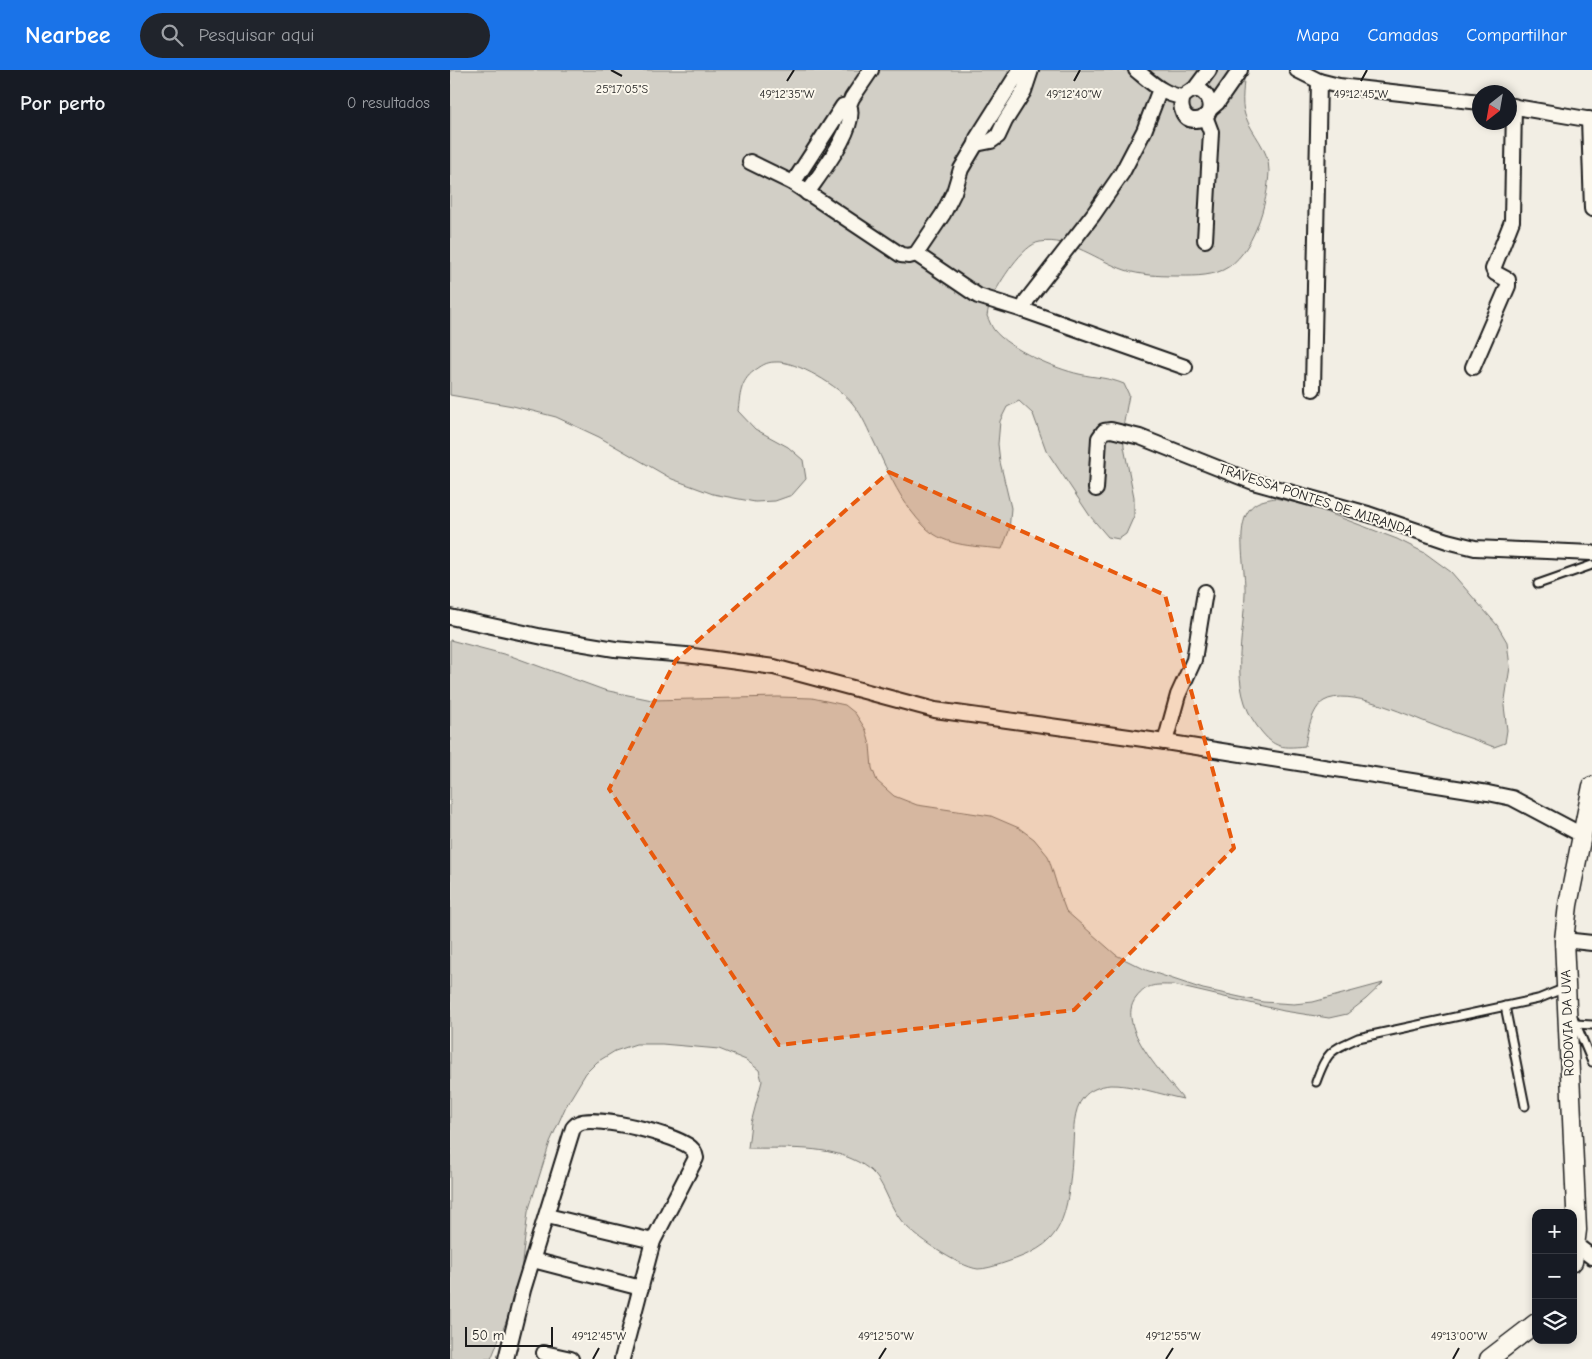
<!DOCTYPE html>
<html lang="pt">
<head>
<meta charset="utf-8">
<style>
	:root { --surface:#171b24; --page:#20242c; --text:#f1f3f6; --muted:#9ea1a6; --line:#363941; --accent:#1a73e8 }
	body { margin:0; font-family:"Comic Neue",sans-serif; background:var(--page); color:var(--text) }
	.controls { position:absolute; right:15px; bottom:15px; display:grid; overflow:hidden; border-radius:10px; box-shadow:0 2px 8px #0003 }
	.controls button { width:45px; height:45px; display:grid; place-items:center; padding:0; border:0; border-bottom:1px solid var(--line); background:var(--surface); color:var(--text); font:25px sans-serif }
	.compass { position:absolute; left:1022px; top:15px; width:45px; height:45px; border-radius:50%; background:var(--surface); box-shadow:0 2px 8px #0003; rotate:211deg }
	.scale { position:absolute; left:15px; bottom:12px; width:88px; box-sizing:border-box; padding-left:5px; border:2px solid #1c1c1c; border-top:0; font-size:14px; line-height:18px; white-space:nowrap; color:#1c1c1c; -webkit-text-stroke:4px #fbf7ec; paint-order:stroke }
	.list { margin:0; padding:0; list-style:none }
	h2 { display:flex; justify-content:space-between; align-items:center; height:65px; margin:0; padding:0 20px; font-size:21px }
	h2 small { font-size:16px; font-weight:400; color:var(--muted) }
	.icon { flex:none; width:28px; height:28px; fill:none; stroke:currentColor; stroke-width:2; stroke-linecap:round; stroke-linejoin:round }
	.map { position:relative; flex:none; width:1142px; height:1289px; overflow:hidden }
	header { display:flex; align-items:center; gap:30px; box-sizing:border-box; height:70px; padding:0 25px; background:var(--accent); color:#fff }
	header strong { font-size:24px }
	nav { display:flex; gap:28px; margin-inline-start:auto; font-size:18px }
	.search { width:350px; height:45px; background:var(--page); display:flex; align-items:center; gap:12px; box-sizing:border-box; padding:0 18px; border-radius:28px; color:var(--muted); font-size:19px }
	main { display:flex }
	aside { flex:1; background:var(--surface) }
	.map>svg:first-child { display:block }
</style>
</head>
<body>
<header>
<strong>Nearbee</strong>
<div class="search"><svg class="icon" aria-label="search" viewBox="0 0 24 24"><circle cx="10" cy="10" r="6"/><path d="M15 15l6 6"/></svg>Pesquisar aqui</div>
<nav><a>Mapa</a><a>Camadas</a><a>Compartilhar</a></nav>
</header>
<main>
<aside>
<h2>Por perto<small>0 resultados</small></h2>
<ul class="list">
</ul>
</aside>
<div class="map">
<svg width="1142" height="1289" viewBox="0 0 1142 1289">
	<rect width="100%" height="100%" fill="#f2eee4"/>
	<filter id="ink" filterUnits="userSpaceOnUse"><feTurbulence type="fractalNoise" baseFrequency=".02" numOctaves="2"/><feDisplacementMap in="SourceGraphic" scale="10" xChannelSelector="R" yChannelSelector="G"/><feConvolveMatrix kernelMatrix="1 2 1 2 8 2 1 2 1" color-interpolation-filters="sRGB"/></filter>
	<g filter="url(#ink)">
		<g fill="#d2cfc6" stroke="#777671">
			<path d="M0 0H794C795 15 790 31 795 45 802 65 819 78 819 101 818 132 803 186 773 200 758 207 740 206 724 206 709 206 689 205 675 200 648 191 620 167 590 172 573 174 549 213 542 228 539 233 538 240 537 246 539 250 541 256 544 260 559 279 606 299 629 304 646 308 657 307 674 314L679 325 673 357 674 377 684 427V446L676 464 669 469 658 467 640 446 596 380 583 344 569 331 557 337 550 351 548 374 550 392 561 438 559 461 552 479C527 476 496 477 476 458 452 435 439 404 425 374 418 360 413 346 403 334 390 317 346 290 325 292 316 292 311 296 304 301 290 311 290 326 288 341L305 359 338 377 353 390 356 409 342 425 325 431 305 432 263 424 222 409 149 367 106 347 63 336 0 325Z"/>
			<path d="M825 428 860 436 947 469 975 483 1001 502 1047 555 1057 572 1060 597 1054 636 1057 660 1055 673 1044 677C1022 668 1000 662 978 653 955 644 898 617 874 631 862 638 857 663 855 676 829 679 823 677 807 656 778 617 794 567 795 523 796 500 785 459 799 440 805 431 815 430 825 428Z"/>
			<path d="M0 570 61 586 154 620 202 630 328 627 362 628 395 635 405 643 416 660 420 675 422 698 427 711 444 726 467 735 541 746 569 758 584 769 598 786 609 822 616 841 666 885 696 900 753 919 813 932 844 934 863 932 933 913 916 929 897 944 879 948 834 941 723 915C705 915 698 913 686 928 664 955 717 1009 733 1029 713 1025 680 1014 660 1015 650 1016 639 1020 633 1028 623 1040 624 1060 623 1075 621 1101 620 1142 605 1163 594 1180 569 1188 551 1194 545 1196 535 1199 528 1199 509 1197 461 1165 450 1149 432 1124 436 1104 402 1089 371 1075 331 1079 298 1078L301 1053 312 1011 309 1000 296 990 269 979 212 974H186L165 981 147 992 136 1003 116 1036 100 1072 78 1142 70 1209 60 1242 41 1289H0Z"/>
		</g>
		<g fill="none" stroke-linecap="round" stroke-linejoin="round">
			<g stroke="#1c1c1c" stroke-width="11">
				<g id="service">
					<polyline points="1088,514 1142,495"/>
					<polyline points="1055,936 1075,1036"/>
					<polyline points="1123,947 1142,992"/>
					<polyline points="1126,954 1142,955"/>
					<path d="M866 1012C877 982 879 981 908 968L1088 929 1115 918"/>
				</g>
			</g>
			<g stroke="#1c1c1c" stroke-width="18">
				<g id="minor">
					<path d="M686 0C701 12 713 25 733 27 755 3 773 48 746 50 733 51 729 37 733 27"/>
					<polyline points="847,0 869,11 889,16 1030,32"/>
					<polyline points="744,20 759,0"/>
					<polyline points="1060,36 1142,50"/>
					<polyline points="760,39 767,33 790,0"/>
					<polyline points="755,46 761,62 755,170"/>
					<polyline points="1139,49 1142,139"/>
					<polyline points="526,74 541,71 548,66 555,51 574,21 581,0"/>
					<polyline points="300,92 343,113 451,185 459,186 466,184 493,144 504,122 511,99 526,74 527,68 570,0"/>
					<polyline points="343,113 393,36 399,35"/>
					<path d="M357 123C369 105 409 56 399 35L402 28 421 0"/>
					<polyline points="466,184 528,226 573,240 735,297"/>
					<polyline points="573,240 577,230 643,145 672,103 694,61 710,19"/>
					<polyline points="1023,297 1058,216 1058,210 1045,203 1043,199 1062,151 1064,36"/>
					<polyline points="863,319 869,11"/>
					<polyline points="646,419 649,368 654,361 661,360 690,367 803,412 918,444 997,471 1025,478 1142,483"/>
					<polyline points="0,547 93,567 165,579 236,585 324,597 485,640 715,672 1038,723 1062,728 1132,765"/>
					<polyline points="715,672 728,625 744,590 755,522"/>
					<polyline points="1114,870 1142,873"/>
					<polyline points="97,1146 203,1171"/>
					<polyline points="1126,1175 1142,1187"/>
					<polyline points="83,1190 191,1218"/>
					<polyline points="94,1283 121,1289"/>
					<path d="M56 1289 73 1220 123 1058C125 1056 126 1054 129 1053 146 1045 231 1065 243 1080 245 1082 245 1085 246 1088L203 1171 172 1289"/>
				</g>
			</g>
			<g stroke="#1c1c1c" stroke-width="21">
				<g id="tertiary">
					<polyline points="1123,1192 1127,1160 1114,870 1118,835 1142,716"/>
					<polyline points="1039,1289 1086,1253"/>
				</g>
			</g>
			<use href="#service" stroke="#fbf7ec" stroke-width="7"/>
			<use href="#minor" stroke="#fbf7ec" stroke-width="14"/>
			<use href="#tertiary" stroke="#fbf7ec" stroke-width="18"/>
		</g>
	</g>
	<path fill="#e8590c" fill-opacity="0.2" stroke="#e8590c" stroke-width="4" stroke-dasharray="10 6" stroke-linejoin="round" d="M439 402 715 525 784 778 624 940 329 975 159 719 226 590Z"/>
	<path fill="none" stroke="#1c1c1c" stroke-width="2" d="M161 0 172 6M337 11 344 0M624 11 630 0M911 11 917 0M143 1289 149 1278M429 1289 436 1278M716 1289 723 1278M1003 1289 1009 1278"/>
	<g text-anchor="middle" stroke-width="4" stroke-linejoin="round" paint-order="stroke">
		<g font-size="14" fill="#1c1c1c" stroke="#fbf7ec">
			<text transform="translate(866 429) rotate(18)" y="5">TRAVESSA PONTES DE MIRANDA</text>
			<text transform="translate(1117 953) rotate(-92)" y="5">RODOVIA DA UVA</text>
		</g>
	</g>
	<g font-size="12" text-anchor="middle" fill="#1c1c1c" stroke="#fbf7ec" stroke-width="4" stroke-linejoin="round" paint-order="stroke">
		<text x="172" y="23">25°17'05"S</text>
		<text x="911" y="28">49°12'45"W</text>
		<text x="337" y="28">49°12'35"W</text>
		<text x="624" y="28">49°12'40"W</text>
		<text x="149" y="1270">49°12'45"W</text>
		<text x="436" y="1270">49°12'50"W</text>
		<text x="723" y="1270">49°12'55"W</text>
		<text x="1009" y="1270">49°13'00"W</text>
	</g>
</svg>
<div class="controls">
<button>+</button>
<button>−</button>
<button><svg class="icon" aria-label="layers" viewBox="0 0 24 24"><path d="M12 4l9 5-9 5-9-5zM3 14l9 5 9-5"/></svg></button>
</div>
<svg class="compass" viewBox="-18 -18 36 36"><path d="M0-13l5 13h-10z" fill="#e53935"/><path d="M0 13l5-13h-10z" fill="#9ea1a6"/></svg>
<div class="scale">50 m</div>
</div>
</main>
</body>
</html>
